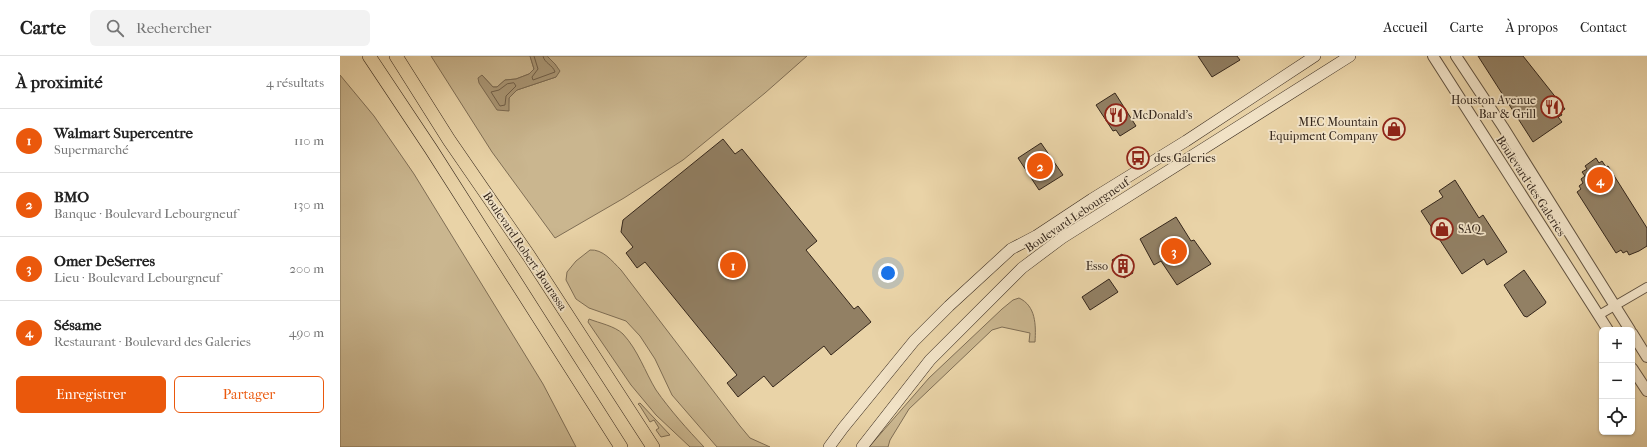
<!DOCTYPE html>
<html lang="fr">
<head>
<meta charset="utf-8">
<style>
	:root { --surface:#fff; --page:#f2f2f2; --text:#222; --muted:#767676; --line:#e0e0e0; --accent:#ea580c }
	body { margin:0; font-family:"IM FELL French Canon",serif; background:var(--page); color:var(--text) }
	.controls { position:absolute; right:12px; bottom:12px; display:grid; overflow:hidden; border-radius:6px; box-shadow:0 1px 3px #0004 }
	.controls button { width:36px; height:36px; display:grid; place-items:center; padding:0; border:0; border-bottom:1px solid var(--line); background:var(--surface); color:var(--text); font:20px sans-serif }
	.you { position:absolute; left:548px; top:217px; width:14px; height:14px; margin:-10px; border:3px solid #fff; border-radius:50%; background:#1a73e8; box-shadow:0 0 0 6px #1a73e833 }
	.badge { display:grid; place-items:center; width:26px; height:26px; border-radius:50%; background:var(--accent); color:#fff; font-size:13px; font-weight:700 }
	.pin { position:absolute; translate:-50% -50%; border:2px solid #fff; box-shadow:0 1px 4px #0006 }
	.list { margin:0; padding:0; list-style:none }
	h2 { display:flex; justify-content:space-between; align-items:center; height:52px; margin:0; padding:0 16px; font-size:17px }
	h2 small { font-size:13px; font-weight:400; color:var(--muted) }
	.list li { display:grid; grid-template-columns:26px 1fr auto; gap:12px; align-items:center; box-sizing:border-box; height:64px; padding:0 16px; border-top:1px solid var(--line) }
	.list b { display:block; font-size:15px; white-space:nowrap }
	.list p { margin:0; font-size:13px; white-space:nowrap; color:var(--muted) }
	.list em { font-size:13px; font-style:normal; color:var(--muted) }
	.actions { display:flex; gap:8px; padding:12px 16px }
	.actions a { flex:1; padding:9px 0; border:1px solid var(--accent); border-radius:6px; text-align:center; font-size:14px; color:var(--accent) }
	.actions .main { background:var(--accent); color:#fff }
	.icon { flex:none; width:22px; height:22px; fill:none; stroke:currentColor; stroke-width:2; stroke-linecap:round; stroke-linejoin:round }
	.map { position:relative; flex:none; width:1307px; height:391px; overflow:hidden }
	header { display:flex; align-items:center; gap:24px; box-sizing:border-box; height:56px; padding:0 20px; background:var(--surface); border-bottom:1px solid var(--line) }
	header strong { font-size:19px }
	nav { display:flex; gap:22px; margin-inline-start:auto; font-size:14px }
	.search { width:280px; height:36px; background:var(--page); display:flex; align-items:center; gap:10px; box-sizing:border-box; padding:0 14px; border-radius:6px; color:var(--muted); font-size:15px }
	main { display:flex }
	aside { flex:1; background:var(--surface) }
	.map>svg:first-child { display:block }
</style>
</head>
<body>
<header>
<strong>Carte</strong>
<div class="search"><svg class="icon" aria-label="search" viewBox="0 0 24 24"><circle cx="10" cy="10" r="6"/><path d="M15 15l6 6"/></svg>Rechercher</div>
<nav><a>Accueil</a><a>Carte</a><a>À propos</a><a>Contact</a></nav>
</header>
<main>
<aside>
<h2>À proximité<small>4 résultats</small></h2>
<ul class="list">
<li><span class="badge">1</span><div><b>Walmart Supercentre</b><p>Supermarché</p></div><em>110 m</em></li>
<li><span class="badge">2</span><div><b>BMO</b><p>Banque · Boulevard Lebourgneuf</p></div><em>130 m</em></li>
<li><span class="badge">3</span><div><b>Omer DeSerres</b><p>Lieu · Boulevard Lebourgneuf</p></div><em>200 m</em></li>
<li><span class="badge">4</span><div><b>Sésame</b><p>Restaurant · Boulevard des Galeries</p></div><em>490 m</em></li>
</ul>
<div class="actions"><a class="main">Enregistrer</a><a>Partager</a></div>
</aside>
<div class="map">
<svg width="1307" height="391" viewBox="0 0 1307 391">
	<rect width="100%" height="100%" fill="#e9d3a7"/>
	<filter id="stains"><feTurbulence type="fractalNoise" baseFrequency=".005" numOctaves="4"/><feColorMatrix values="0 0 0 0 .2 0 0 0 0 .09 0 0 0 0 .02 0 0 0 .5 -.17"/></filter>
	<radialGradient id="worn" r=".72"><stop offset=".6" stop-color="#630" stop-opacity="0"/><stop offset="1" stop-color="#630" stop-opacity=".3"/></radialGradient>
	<g fill="#cab68f" stroke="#7f6e55">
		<polygon points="91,0 190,0 194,13 189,18 176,23 165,24 157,31 153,31 142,19 168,55 169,42 177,34 216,21 215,8 207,0 467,0 425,37 343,104 284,142 215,182 152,96"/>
		<polygon points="0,19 34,60 74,118 203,328 236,391 0,391"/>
		<path d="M250 194C263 193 272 205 281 214L400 370 410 382 430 391H377L332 339 315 303 300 280 286 265 249 252 236 243 226 224 227 216 236 205Z"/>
		<path d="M679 242C696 250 696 269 695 286H689L690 277 662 271 652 274 569 353 550 384 548 391H529L589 322 662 253 673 244Z"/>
		<path d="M249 263C259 267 275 270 283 278 298 294 305 316 316 334 330 354 347 373 364 391H350L316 359 291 329 248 266Z"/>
		<polygon points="300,347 330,379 321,381 316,374 319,372 314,364 310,366 300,350 298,348"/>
	</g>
	<polygon fill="#ab9877" stroke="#7b6a52" points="190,0 207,0 215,8 220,15 216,21 177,34 169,42 169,55 157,54 139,27 138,22 142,19 153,31 157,31 165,24 176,23 189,18 194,13"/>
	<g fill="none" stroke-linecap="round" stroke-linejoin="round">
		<g stroke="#705f49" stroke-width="1">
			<path d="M194 0 198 13 192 21 193 24 215 16C213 9 204 7 203 0"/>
			<polygon points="174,27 176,30 166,40 165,49 160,50 151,36 159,34 167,28"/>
		</g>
	</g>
	<g fill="#928064" stroke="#34261b">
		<polygon points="858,0 897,0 900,4 872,21"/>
		<polygon points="1138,0 1183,0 1225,53 1220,56 1222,59 1218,61 1222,66 1193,86"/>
		<polygon points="775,37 796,70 780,80 776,74 773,75 756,49"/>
		<polygon points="383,83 395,98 402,93 477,185 466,194 514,253 518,250 531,266 491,299 484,290 433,331 424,320 398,341 387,327 397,319 305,206 297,212 286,197 293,191 281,176 283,164"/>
		<polygon points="701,87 723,119 699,134 678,102"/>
		<polygon points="1256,102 1259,107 1262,105 1266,111 1268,110 1307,172 1307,190 1299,195 1289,199 1287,195 1283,197 1281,194 1276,197 1237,136 1241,133 1239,130 1243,127 1241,123 1245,120 1242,116 1247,113 1245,110"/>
		<polygon points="1115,124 1139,162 1143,159 1167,196 1147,209 1144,203 1122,218 1081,155 1103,141 1099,135"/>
		<polygon points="836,161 851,185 854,184 871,208 837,229 821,205 814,209 800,183"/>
		<polygon points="782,198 793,217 784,222 772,204"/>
		<polygon points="1184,214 1206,246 1205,248 1187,261 1184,260 1164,229"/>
		<polygon points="769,223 778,236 750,254 742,241"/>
	</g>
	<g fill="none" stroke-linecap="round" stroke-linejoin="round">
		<g stroke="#61513e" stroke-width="10">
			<polyline id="minor" points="1259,259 1307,231"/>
		</g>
		<g stroke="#61513e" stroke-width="12">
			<g id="tertiary">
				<polyline points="1093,0 1268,274"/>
				<polyline points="1116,0 1163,71 1290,274"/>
				<polyline points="1292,277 1307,301"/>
				<polyline points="1292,312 1307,335"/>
			</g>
		</g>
		<g stroke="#34261b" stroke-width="12">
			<g id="secondary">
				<polyline points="489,391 503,372 574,285 609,250 671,193 696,180 752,143 846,85 975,0"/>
				<polyline points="522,391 590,304 682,212 722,182 1010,0"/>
			</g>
		</g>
		<g stroke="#34261b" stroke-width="14">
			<g id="trunk">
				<polyline points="29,0 91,93 281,391"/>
				<polyline points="56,0 109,84 189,200 313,391"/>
			</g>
		</g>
		<use href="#minor" stroke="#f1e2c6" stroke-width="8"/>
		<use href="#tertiary" stroke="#f1e2c6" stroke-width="10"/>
		<use href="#secondary" stroke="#f1e2c6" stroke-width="11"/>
		<use href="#trunk" stroke="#e9d3a7" stroke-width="13"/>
	</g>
	<defs>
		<g id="restaurant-ring" transform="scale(1.15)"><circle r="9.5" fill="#f1e2c6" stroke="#8f2418" stroke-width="1.5"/><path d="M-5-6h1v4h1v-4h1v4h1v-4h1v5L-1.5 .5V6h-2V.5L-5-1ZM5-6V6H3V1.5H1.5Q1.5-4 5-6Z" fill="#8f2418"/></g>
		<g id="shop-ring" transform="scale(1.15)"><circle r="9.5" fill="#f1e2c6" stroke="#8f2418" stroke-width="1.5"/><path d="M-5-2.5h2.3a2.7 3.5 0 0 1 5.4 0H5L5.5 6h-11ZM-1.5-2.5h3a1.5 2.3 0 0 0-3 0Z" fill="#8f2418"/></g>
		<g id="bus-ring" transform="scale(1.15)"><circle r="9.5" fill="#f1e2c6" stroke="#8f2418" stroke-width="1.5"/><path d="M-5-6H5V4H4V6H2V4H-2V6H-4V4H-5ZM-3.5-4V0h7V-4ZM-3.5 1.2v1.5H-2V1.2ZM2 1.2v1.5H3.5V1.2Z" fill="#8f2418"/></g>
		<g id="building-ring" transform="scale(1.15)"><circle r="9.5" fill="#f1e2c6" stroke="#8f2418" stroke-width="1.5"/><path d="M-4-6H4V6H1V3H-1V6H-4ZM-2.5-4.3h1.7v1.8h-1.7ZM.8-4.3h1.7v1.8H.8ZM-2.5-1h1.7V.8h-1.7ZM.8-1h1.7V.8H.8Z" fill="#8f2418"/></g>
	</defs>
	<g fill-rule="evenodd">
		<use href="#restaurant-ring" x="1212" y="51"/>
		<use href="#restaurant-ring" x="776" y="59"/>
		<use href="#shop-ring" x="1054" y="73"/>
		<use href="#bus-ring" x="798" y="102"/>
		<use href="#shop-ring" x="1102" y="173"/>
		<use href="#building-ring" x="783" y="210"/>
	</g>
	<g text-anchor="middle" stroke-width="3.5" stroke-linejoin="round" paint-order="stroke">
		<g font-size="12" fill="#34261b" stroke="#f1e2c6" text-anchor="end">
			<text x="1196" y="48">Houston Avenue<tspan x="1196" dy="14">Bar &amp; Grill</tspan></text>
			<text x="792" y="63" text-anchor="start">McDonald's</text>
			<text x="1038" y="70">MEC Mountain<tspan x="1038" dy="14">Equipment Company</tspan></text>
			<text x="814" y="106" text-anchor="start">des Galeries</text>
			<text x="1118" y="177" text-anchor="start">SAQ</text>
			<text x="768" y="214">Esso</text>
		</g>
		<g font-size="12" fill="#34261b" stroke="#f1e2c6">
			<text transform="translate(1191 130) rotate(57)" y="4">Boulevard des Galeries</text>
			<text transform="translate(737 159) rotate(-34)" y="4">Boulevard Lebourgneuf</text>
			<text transform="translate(185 195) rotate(56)" y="4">Boulevard Robert-Bourassa</text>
		</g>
	</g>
	<rect width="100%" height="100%" filter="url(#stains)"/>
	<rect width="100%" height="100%" fill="url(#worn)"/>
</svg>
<div class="controls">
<button>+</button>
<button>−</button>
<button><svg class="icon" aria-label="locate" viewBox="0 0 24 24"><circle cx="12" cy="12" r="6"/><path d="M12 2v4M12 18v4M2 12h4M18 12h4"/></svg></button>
</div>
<div class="you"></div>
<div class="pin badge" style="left:393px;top:209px">1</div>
<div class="pin badge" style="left:700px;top:110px">2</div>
<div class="pin badge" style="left:834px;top:195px">3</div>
<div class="pin badge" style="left:1260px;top:124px">4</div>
</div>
</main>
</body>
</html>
